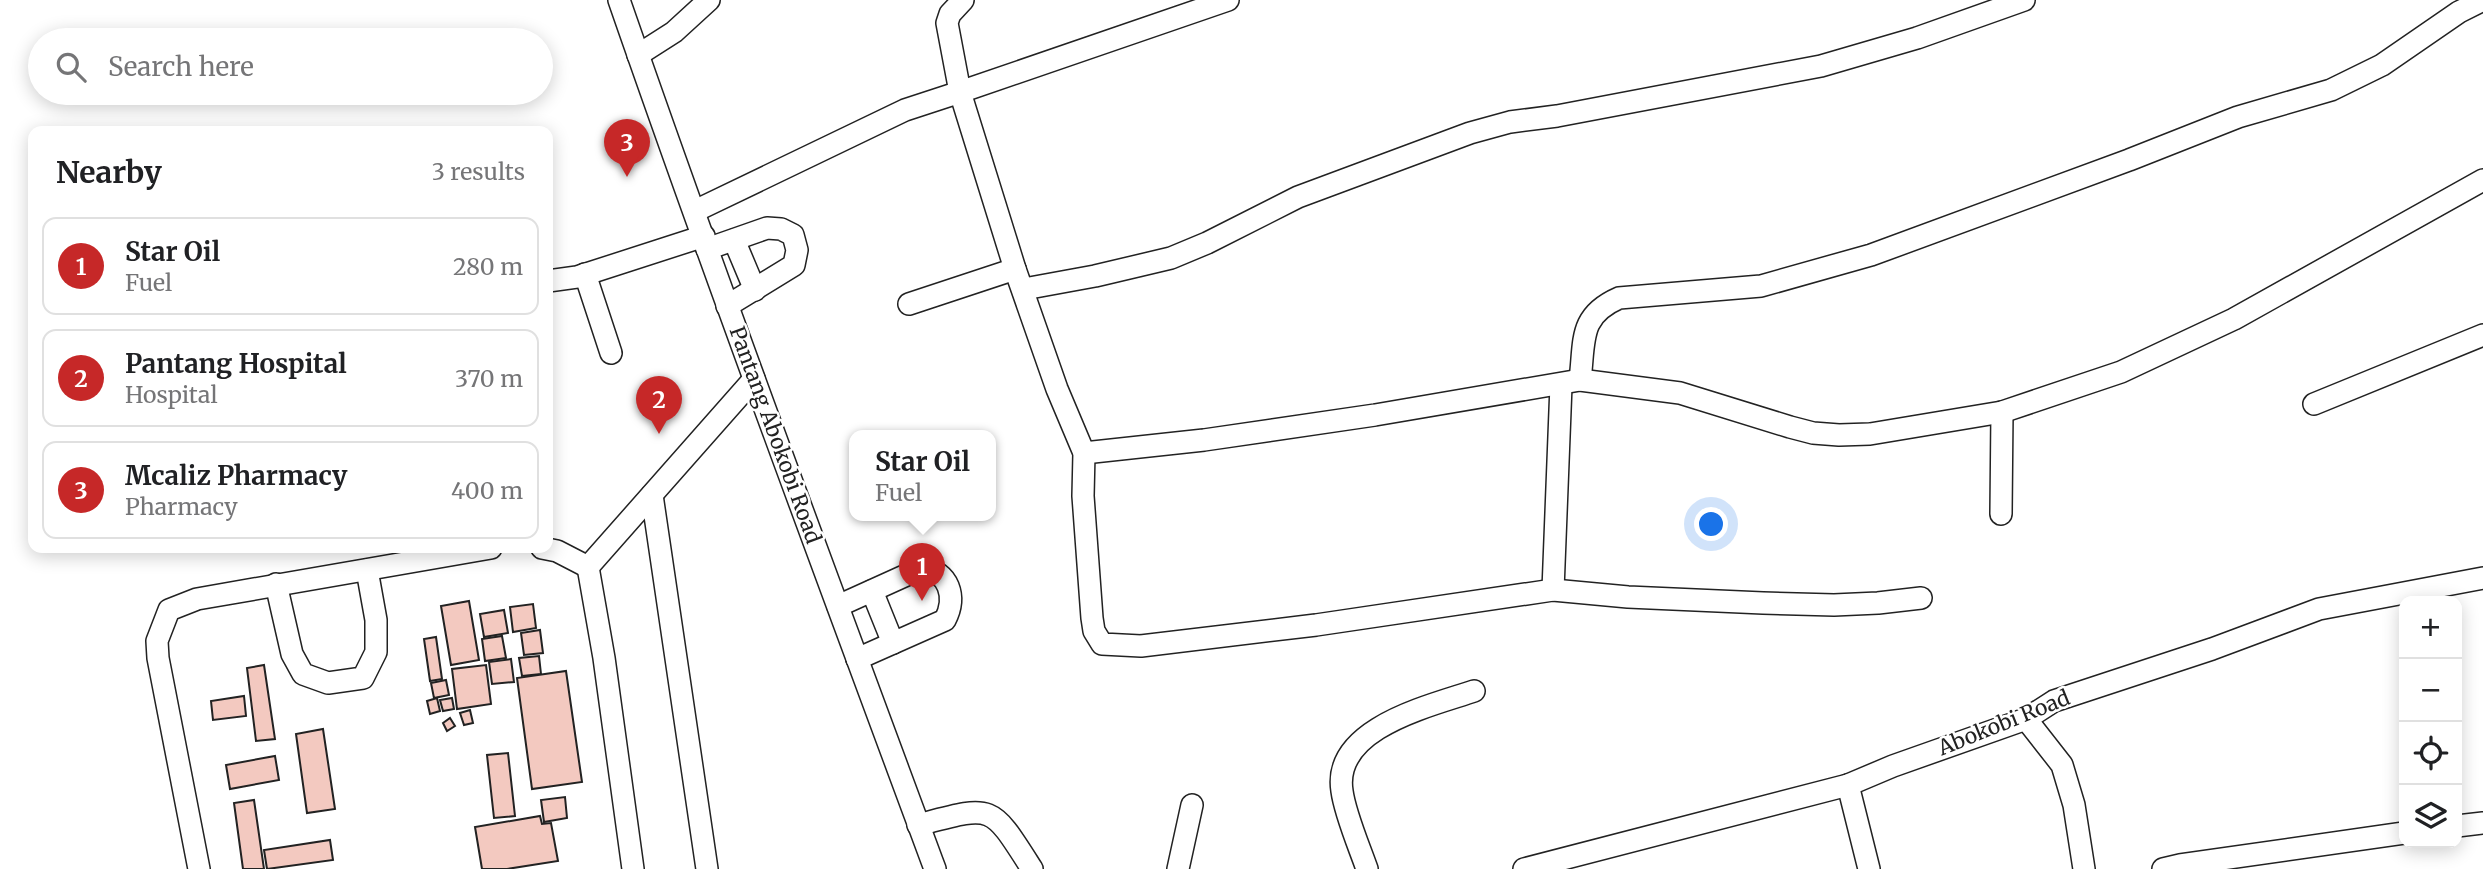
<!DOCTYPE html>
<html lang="en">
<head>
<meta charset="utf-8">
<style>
	:root { --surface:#fff; --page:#f2f2f2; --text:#202124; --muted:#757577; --line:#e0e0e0; --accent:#c62828 }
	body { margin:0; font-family:Merriweather,serif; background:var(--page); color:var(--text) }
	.controls { position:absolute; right:21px; bottom:21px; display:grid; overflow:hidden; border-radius:14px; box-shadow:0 4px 18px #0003 }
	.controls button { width:63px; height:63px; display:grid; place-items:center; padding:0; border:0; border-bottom:2px solid var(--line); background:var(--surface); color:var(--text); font:35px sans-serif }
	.you { position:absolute; left:1712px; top:525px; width:24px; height:24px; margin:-18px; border:5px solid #fff; border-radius:50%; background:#1a73e8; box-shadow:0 0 0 10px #1a73e833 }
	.badge { display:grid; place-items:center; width:46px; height:46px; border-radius:50%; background:var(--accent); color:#fff; font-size:23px; font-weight:700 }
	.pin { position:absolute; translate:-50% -58px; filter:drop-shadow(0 2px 4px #0008) }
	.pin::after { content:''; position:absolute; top:37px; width:24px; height:21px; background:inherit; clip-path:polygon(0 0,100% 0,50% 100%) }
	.popup { position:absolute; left:849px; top:430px; width:147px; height:91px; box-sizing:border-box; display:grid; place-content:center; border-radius:14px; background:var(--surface); filter:drop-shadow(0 2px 5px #0005); font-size:23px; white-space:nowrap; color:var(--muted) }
	.popup b { font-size:26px; color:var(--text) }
	.popup::after { content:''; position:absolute; left:50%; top:100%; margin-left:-14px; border:14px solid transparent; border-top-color:var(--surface) }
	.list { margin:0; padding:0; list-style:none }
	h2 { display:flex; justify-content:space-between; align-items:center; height:91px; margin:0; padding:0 28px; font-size:30px }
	h2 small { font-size:23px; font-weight:400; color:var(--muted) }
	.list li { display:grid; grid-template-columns:46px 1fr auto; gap:21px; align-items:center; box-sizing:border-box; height:98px; margin:0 14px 14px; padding:0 14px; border:2px solid var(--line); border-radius:14px }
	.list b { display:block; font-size:26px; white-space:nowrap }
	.list p { margin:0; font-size:23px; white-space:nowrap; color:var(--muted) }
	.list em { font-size:23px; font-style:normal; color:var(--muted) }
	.icon { flex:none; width:38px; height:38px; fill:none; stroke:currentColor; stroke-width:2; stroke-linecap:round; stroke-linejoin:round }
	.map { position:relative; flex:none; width:2483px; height:869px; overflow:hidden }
	.search { position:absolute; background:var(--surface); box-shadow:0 4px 18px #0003; left:28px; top:28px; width:525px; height:77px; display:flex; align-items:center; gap:18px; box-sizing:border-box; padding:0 24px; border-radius:38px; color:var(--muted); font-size:26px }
	.panel { position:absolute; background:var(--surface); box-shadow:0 4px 18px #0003; left:28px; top:126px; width:525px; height:427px; border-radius:14px }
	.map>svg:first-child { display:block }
</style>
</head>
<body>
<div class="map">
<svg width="2483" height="869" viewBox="0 0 2483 869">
	<rect width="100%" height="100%" fill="#fff"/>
	<g fill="#f3c9c0" stroke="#222" stroke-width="2">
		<polygon points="469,601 479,660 451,665 441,606"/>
		<polygon points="533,604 536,628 513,632 510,607"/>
		<polygon points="504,610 508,633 484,637 480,614"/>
		<polygon points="540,630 543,653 524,655 521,633"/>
		<polygon points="502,636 506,658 485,661 482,639"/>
		<polygon points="436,637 442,679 430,681 424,639"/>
		<polygon points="539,656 541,674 522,676 519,658"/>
		<polygon points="511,659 514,682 492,684 489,662"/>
		<polygon points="264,665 275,739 256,741 247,668"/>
		<polygon points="486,665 491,704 457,709 452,669"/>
		<polygon points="566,671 582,782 532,789 517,678"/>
		<polygon points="446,680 449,695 434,698 431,683"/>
		<polygon points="244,696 246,716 213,720 211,701"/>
		<polygon points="437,698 440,711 430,714 427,701"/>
		<polygon points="452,698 454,709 443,711 440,700"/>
		<polygon points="470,710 473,723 464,725 460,713"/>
		<polygon points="450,718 455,726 447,731 443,723"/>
		<polygon points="323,729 335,809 307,813 296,734"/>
		<polygon points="508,753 515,816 494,818 487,755"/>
		<polygon points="275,756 279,780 230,789 226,765"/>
		<polygon points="565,797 567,818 544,822 541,800"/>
		<polygon points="254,800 264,869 243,869 234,803"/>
		<polygon points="540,816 542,824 551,823 558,861 507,869 482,869 475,827"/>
		<polygon points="330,840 333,860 267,869 264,850"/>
	</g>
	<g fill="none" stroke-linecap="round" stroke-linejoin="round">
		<g stroke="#222" stroke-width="24">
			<g id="minor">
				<path d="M619 0C720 291 828 580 935 869"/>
				<polyline points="963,0 950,14 947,23 960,92 1015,269 1057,389 1084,453 1083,496 1092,618 1094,631 1102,644 1141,646 1316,625 1553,590 1628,597 1763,603 1834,605 1878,603 1921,598"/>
				<polyline points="638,55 674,32 709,0"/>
				<polyline points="695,211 905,110 960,92 1228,0"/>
				<polyline points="734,240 755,290"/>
				<polyline points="707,249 767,228 781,229 793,235 797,250 794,265 727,306"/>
				<polyline points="585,274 611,353"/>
				<polyline points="548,281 577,277 704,236"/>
				<polyline points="1024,289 1095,276 1171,258 1207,243 1298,197 1470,133 1510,122 1557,116 1821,66 1917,38 2024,0"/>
				<polyline points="909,304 1015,269"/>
				<path d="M1580 380C1585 341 1578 316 1619 298L1761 286 1871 255 2129 160 2238 117 2331 90 2382 65 2459 12 2483 0"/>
				<polyline points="2314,404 2483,335"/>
				<polyline points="1084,453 1204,440 1375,415 1580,380 1680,393 1790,427 1813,433 1839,435 1870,434 2002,412 2121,372 2234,319 2483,180"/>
				<polyline points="652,495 707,869"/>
				<polyline points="2001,514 2002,412"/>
				<polyline points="542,548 557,551 588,567"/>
				<polyline points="588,567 604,658 633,869"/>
				<polyline points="588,567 754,379"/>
				<polyline points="276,584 292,654 303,674 328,683 363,678 376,652 376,620 367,570"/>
				<polyline points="1553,590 1561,385"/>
				<polyline points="872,591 893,643"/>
				<path d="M838 606 922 568C949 571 957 597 945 620L857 659"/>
				<polyline points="2026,719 2062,765 2074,805 2084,869"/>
				<polyline points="1848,785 1869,869"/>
				<path d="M918 825C994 805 990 803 1032 869"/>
				<polyline points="2457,826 2483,823"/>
				<polyline points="199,869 158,658 157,641 169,610 197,599 491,548"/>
				<polyline points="1178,869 1192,805"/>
				<path d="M1367 869C1359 846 1345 814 1342 791 1332 728 1430 706 1474 691"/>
				<polyline points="1524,869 1848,785 1893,766 2026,719 2054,701 2212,649 2319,609 2483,578"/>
				<polyline points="2163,869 2180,865 2404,833"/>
			</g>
		</g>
		<use href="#minor" stroke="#fff" stroke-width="21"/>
	</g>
	<g text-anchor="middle" stroke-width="5" stroke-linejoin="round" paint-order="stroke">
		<g font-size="21" fill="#222" stroke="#fff">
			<text transform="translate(775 435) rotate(70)" y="7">Pantang Abokobi Road</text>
			<text transform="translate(2004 723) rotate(-22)" y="7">Abokobi Road</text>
		</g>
	</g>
</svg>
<div class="controls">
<button>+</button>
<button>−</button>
<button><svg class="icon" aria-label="locate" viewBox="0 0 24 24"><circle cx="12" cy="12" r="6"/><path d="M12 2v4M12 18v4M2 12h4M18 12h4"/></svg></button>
<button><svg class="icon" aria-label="layers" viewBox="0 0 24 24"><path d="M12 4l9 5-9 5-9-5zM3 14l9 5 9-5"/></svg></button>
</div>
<div class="you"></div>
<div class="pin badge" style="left:922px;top:601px">1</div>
<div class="popup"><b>Star Oil</b>Fuel</div>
<div class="pin badge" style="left:659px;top:434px">2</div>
<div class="pin badge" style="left:627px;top:177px">3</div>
<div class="search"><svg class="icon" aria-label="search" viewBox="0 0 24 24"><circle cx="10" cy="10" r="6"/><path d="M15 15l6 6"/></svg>Search here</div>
<section class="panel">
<h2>Nearby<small>3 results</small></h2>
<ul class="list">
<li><span class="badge">1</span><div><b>Star Oil</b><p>Fuel</p></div><em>280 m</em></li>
<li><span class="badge">2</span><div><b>Pantang Hospital</b><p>Hospital</p></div><em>370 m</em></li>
<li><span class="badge">3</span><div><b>Mcaliz Pharmacy</b><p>Pharmacy</p></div><em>400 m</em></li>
</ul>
</section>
</div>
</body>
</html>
